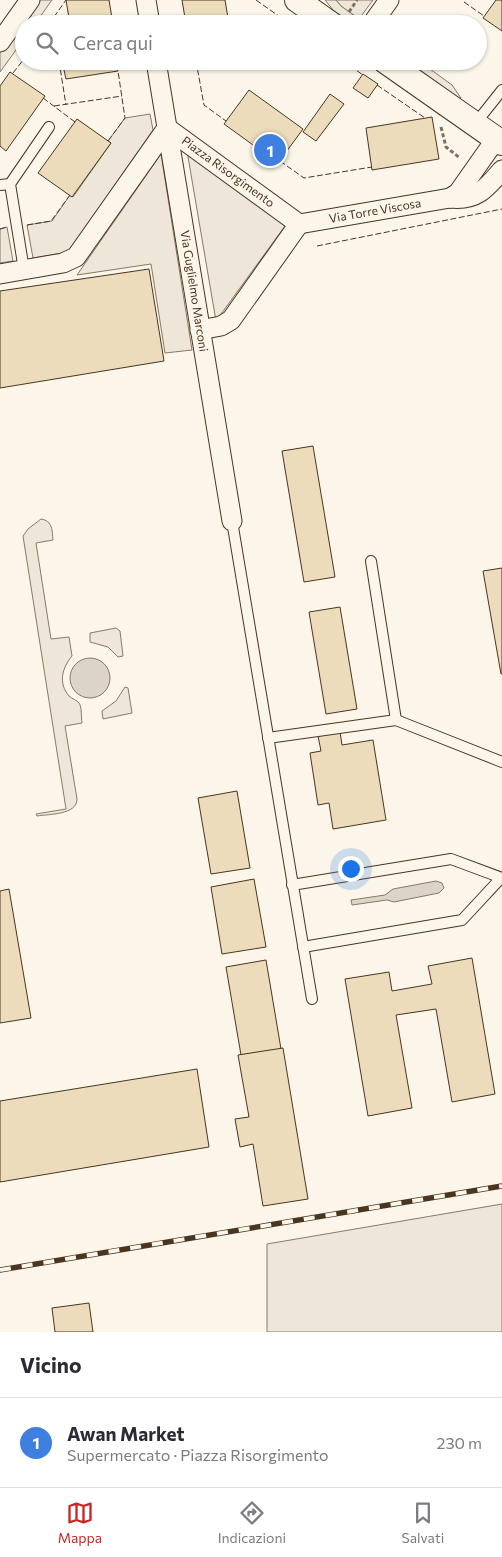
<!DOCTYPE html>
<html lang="it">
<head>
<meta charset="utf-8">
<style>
	:root { --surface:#fff; --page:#f7f7f7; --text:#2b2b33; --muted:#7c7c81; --line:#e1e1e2; --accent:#c62828 }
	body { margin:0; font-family:Commissioner,sans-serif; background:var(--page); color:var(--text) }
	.you { position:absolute; left:350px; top:868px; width:18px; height:18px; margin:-12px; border:4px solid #fff; border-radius:50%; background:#1a73e8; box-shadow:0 0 0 8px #1a73e833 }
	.badge { display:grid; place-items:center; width:32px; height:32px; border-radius:50%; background:var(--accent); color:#fff; font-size:16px; font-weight:700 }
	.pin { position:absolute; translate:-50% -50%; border:2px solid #fff; box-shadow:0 1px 5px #0006 }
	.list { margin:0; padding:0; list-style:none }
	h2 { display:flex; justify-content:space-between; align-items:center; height:65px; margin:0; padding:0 20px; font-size:21px }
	h2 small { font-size:16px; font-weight:400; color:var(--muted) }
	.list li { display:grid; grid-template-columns:32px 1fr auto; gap:15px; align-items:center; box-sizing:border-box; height:90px; padding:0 20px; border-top:1px solid var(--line) }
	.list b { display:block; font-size:19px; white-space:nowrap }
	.list p { margin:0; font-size:16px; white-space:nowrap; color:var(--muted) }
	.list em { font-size:16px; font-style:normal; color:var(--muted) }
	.icon { flex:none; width:28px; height:28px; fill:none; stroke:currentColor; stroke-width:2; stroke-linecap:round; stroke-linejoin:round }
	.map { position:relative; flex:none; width:502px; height:1332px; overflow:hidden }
	.search { position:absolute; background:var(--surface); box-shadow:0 1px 4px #0004; left:15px; right:15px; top:15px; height:55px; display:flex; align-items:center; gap:12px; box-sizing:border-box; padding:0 18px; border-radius:28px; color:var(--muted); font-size:19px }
	.sheet { height:155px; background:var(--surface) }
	nav { display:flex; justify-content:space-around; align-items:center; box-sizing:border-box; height:70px; border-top:1px solid var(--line); background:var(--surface); font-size:14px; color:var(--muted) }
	nav a { display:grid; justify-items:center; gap:2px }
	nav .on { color:var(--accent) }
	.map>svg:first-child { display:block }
</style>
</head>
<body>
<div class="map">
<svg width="502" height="1332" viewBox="0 0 502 1332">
	<rect width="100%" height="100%" fill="#fbf6e9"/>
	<g fill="#ede6d9" stroke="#887966">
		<polygon points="336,0 373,0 359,19 341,6"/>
		<polygon points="405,61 419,61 452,85 461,98 460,99"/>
		<polygon points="150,114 153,130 68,252 33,258 27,225 52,221 70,195 73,197 111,143 108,141 125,118"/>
		<polygon points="187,151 285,226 216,321"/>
		<polygon points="161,154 192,350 165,353 151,264 77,275"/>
		<polygon points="7,227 13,261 0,263 0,229"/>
		<path d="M41 519C53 521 52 531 53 540L36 543 51 639 69 637 72 656C62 668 58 683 69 696 72 699 77 700 79 703 82 707 81 717 82 723L65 726 77 799C77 815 49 814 37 816L36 814 66 809 23 536 28 529Z"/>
		<polygon points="116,628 120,631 123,656 118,657 108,647 90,642 90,633"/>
		<polygon points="125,687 128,688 132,713 103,719 102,711 116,701"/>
		<polygon points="502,1204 502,1332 267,1332 267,1244"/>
	</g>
	<g fill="#ede7d9" stroke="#887966">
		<polygon points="37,0 52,0 35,24 24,24 24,39 0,72 0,52"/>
		<polygon points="325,0 336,0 341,6 359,19 352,22 348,20 334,11"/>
	</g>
	<g fill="#dcd4c6" stroke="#887966">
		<circle cx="90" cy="678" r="20"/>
		<polygon points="436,881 442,883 444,888 439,893 394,902 387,900 352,905 351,900 385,895 393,889"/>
	</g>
	<g fill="#ecdcbc" stroke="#4a3520">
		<polygon points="66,0 109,0 113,24 70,24"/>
		<polygon points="182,0 225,0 229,24 186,24"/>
		<polygon points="496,0 502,0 502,31 483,18"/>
		<polygon points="69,17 70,24 56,24 55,20"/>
		<polygon points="62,61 116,61 118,71 66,79"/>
		<polygon points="10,72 45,96 6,151 0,146 0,86"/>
		<polygon points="363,74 378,84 368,98 353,88"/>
		<polygon points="249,90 303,129 278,163 224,124"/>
		<polygon points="330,94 344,104 316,141 303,132"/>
		<polygon points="432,117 439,159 372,170 366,128"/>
		<polygon points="77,119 111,143 72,197 38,173"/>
		<polygon points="149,269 164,361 0,388 0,291"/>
		<polygon points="313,446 335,577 304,582 282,451"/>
		<polygon points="502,568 502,674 501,674 483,571"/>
		<polygon points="340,607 357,709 326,714 309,612"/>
		<polygon points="340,732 342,745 373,740 386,820 333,829 329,803 318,805 310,753 321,751 318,736"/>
		<polygon points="237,791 250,868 211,874 198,798"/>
		<polygon points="254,879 266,947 222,954 211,887"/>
		<polygon points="9,889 31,1018 0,1023 0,891"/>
		<polygon points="472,958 495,1094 452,1102 436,1009 396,1015 412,1108 368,1116 345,979 389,972 392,991 432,984 428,966"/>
		<polygon points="266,960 281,1049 241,1055 226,967"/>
		<polygon points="283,1048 308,1199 263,1206 253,1144 240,1147 235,1119 249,1117 238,1055"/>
		<polygon points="197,1069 209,1147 0,1182 0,1101"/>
		<polygon points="89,1303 93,1332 55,1332 52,1308"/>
	</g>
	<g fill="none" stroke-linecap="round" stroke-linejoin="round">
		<g stroke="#4a3520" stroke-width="12">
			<g id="service">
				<polyline points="475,124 502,90"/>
				<polyline points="0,185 10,184"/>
				<polyline points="24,270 10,184 49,127"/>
				<polyline points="232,521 312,999"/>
				<polyline points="396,720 502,762"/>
				<polyline points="268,738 396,720 371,561"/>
				<polyline points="292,885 451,859 502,878"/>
				<polyline points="303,947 462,920 501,878"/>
			</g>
		</g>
		<g stroke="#4a3520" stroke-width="21">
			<g id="minor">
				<polyline points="146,0 150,24"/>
				<polyline points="372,24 389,0"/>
				<polyline points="0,42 30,0"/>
				<polyline points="156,61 232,521"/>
				<polyline points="167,128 299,224"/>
				<polyline points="450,198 458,193 496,139"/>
				<path d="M299 224 450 198C476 201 486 189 502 170"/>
				<polyline points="0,274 63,263 76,257 167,128"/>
				<polyline points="200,330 221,326 231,320 299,224"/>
			</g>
		</g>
		<g stroke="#4a3520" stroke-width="26">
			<g id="tertiary">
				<polyline points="297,0 331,24"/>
				<polyline points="385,61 502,143"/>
			</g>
		</g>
		<g stroke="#7f6f5c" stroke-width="3" stroke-dasharray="4 2.5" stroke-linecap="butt">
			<polyline points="349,12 357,0"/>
			<polyline points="357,61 363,66"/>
			<polyline points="441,127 446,147 460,158"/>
		</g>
		<use href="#service" stroke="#fbf6e9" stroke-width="10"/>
		<use href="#minor" stroke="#fbf6e9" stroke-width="19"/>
		<use href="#tertiary" stroke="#fbf6e9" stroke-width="24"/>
		<g stroke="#4a3520" stroke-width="5.5">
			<polyline id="rail" points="0,1270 502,1186"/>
		</g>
		<use href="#rail" stroke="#fbf6e9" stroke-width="4" stroke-dasharray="11" stroke-linecap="butt"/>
		<g stroke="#4a3520" stroke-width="1" stroke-dasharray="6 2.5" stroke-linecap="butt">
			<polyline points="256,0 290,24"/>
			<polyline points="464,2 484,16"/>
			<polyline points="49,24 66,0"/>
			<polyline points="59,61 66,105"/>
			<polyline points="196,61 204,105 226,121"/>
			<polyline points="343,61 363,75"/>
			<polyline points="13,73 24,59"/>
			<polyline points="377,85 425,118"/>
			<polyline points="43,98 75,122"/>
			<polyline points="54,106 122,96"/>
			<polyline points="108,141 125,118 118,71"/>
			<polyline points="280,161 304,178 372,167"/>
			<polyline points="27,225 51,221 70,195"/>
			<polyline points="0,229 7,227"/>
			<polyline points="317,246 502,209"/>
		</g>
	</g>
	<g text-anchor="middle" stroke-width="4" stroke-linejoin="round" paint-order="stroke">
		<g font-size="12" fill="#4a3520" stroke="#fbf6e9">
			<text transform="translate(228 172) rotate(36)" y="4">Piazza Risorgimento</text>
			<text transform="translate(375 211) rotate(-10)" y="4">Via Torre Viscosa</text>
			<text transform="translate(194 291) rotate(81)" y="4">Via Guglielmo Marconi</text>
		</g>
	</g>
</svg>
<div class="you"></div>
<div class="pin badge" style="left:270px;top:150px;background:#3f7fe0">1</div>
<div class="search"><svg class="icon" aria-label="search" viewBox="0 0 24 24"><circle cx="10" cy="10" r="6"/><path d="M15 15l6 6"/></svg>Cerca qui</div>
</div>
<section class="sheet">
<h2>Vicino<small></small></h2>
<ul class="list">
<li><span class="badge" style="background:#3f7fe0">1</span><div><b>Awan Market</b><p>Supermercato · Piazza Risorgimento</p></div><em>230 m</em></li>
</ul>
</section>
<nav>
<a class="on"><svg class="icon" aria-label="map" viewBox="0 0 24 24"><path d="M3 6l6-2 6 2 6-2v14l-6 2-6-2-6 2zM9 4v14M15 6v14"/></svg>Mappa</a>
<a><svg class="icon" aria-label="directions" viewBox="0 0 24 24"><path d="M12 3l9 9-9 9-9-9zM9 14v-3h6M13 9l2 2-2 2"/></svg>Indicazioni</a>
<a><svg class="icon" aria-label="saved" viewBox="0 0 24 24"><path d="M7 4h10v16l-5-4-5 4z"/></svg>Salvati</a>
</nav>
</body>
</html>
